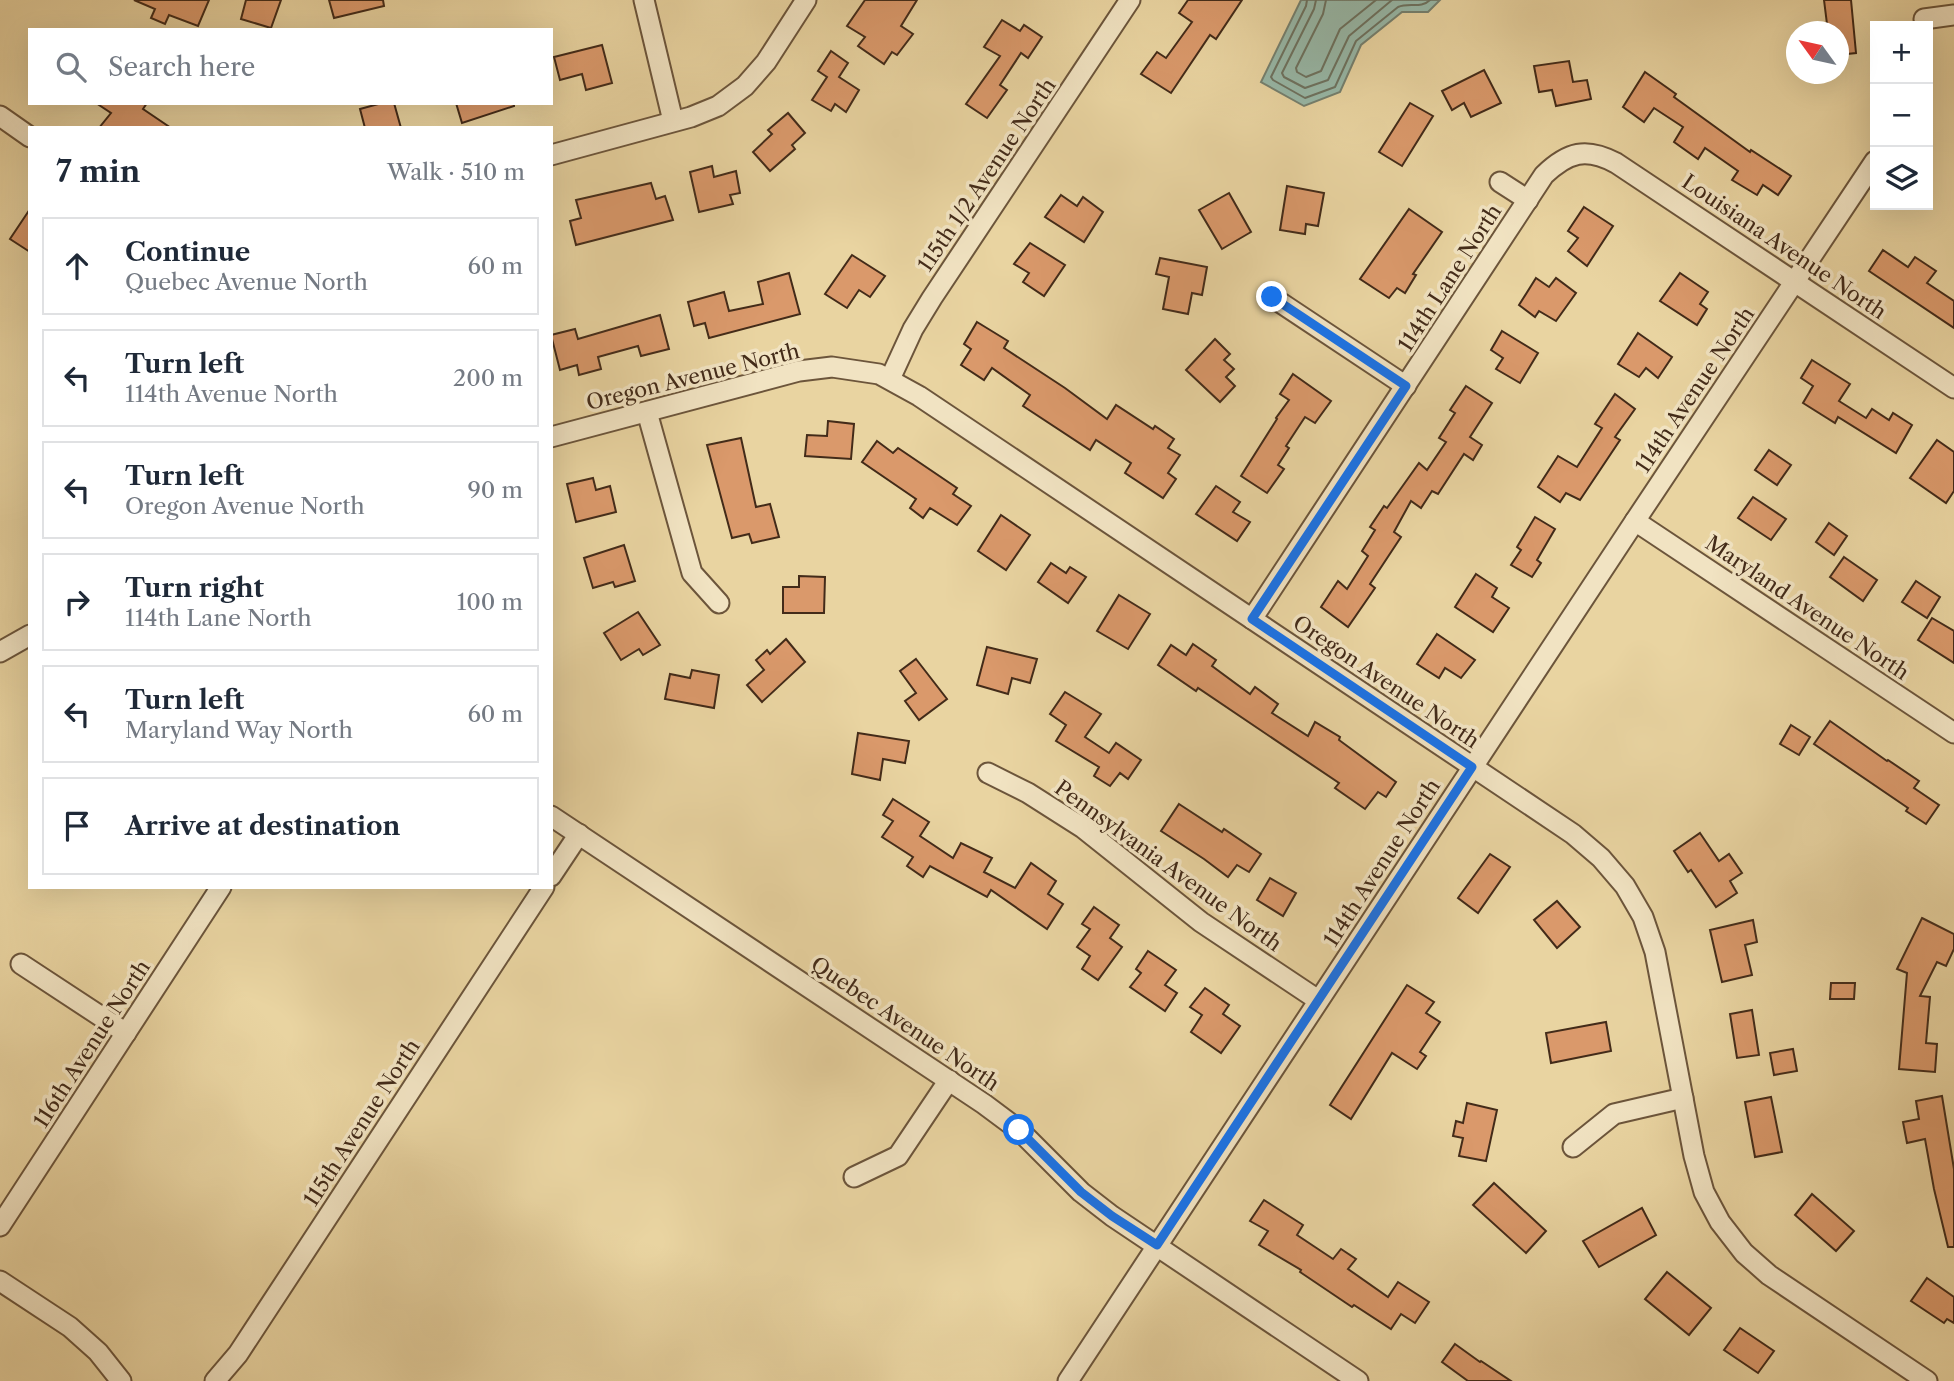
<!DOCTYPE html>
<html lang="en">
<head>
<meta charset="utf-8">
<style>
	:root { --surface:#fff; --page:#f2f2f3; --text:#1f2937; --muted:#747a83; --line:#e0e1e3 }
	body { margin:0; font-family:"Libre Caslon Text",serif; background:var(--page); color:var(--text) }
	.controls { position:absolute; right:21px; top:21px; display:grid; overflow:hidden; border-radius:0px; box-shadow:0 7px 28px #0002 }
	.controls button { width:63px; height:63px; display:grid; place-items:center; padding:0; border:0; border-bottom:2px solid var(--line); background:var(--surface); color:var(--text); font:35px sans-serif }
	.compass { position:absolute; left:1786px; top:21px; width:63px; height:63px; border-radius:50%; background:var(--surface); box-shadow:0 7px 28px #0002; rotate:303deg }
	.stop { position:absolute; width:21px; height:21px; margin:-16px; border:5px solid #1a73e8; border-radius:50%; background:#fff }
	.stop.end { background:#1a73e8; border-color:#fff; box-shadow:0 2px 7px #0008 }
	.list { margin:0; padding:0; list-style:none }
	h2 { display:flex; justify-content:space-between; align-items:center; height:91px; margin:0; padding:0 28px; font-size:30px }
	h2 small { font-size:23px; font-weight:400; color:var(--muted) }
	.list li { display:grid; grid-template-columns:46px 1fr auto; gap:21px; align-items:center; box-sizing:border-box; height:98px; margin:0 14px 14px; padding:0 14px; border:2px solid var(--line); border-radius:0px }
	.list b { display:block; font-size:26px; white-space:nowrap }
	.list p { margin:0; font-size:23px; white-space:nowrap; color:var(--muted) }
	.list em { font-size:23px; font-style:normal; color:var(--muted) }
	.icon { flex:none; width:38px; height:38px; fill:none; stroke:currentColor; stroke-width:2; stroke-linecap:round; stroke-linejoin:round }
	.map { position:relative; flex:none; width:1954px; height:1381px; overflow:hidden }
	.search { position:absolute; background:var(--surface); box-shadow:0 7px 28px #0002; left:28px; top:28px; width:525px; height:77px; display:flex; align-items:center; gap:18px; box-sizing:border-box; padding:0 24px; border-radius:0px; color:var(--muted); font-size:26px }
	.panel { position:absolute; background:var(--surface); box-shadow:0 7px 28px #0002; left:28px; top:126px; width:525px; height:763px; border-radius:0px }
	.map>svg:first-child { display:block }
</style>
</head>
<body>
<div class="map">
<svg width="1954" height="1381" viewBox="0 0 1954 1381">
	<rect width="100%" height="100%" fill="#e9d4a1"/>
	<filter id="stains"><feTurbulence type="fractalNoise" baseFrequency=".00286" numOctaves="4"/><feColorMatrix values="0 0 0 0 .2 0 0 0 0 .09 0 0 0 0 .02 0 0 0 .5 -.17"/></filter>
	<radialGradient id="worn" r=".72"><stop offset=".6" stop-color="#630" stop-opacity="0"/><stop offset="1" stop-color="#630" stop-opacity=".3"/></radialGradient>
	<polygon fill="#97b8a8" stroke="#75806f" stroke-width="2" points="1301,0 1440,0 1428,12 1402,12 1361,45 1340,92 1304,106 1261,82"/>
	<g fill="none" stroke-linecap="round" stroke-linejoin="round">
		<g stroke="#6d7260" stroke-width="2">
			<path d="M1307 0 1306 6 1271 77 1273 80 1305 98 1335 87 1356 41 1398 7C1409 2 1421 9 1430 0"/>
			<polyline points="1316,0 1314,9 1282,73 1284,77 1305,88 1328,80 1349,36 1392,0"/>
			<polyline points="1326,0 1323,14 1296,68 1297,72 1306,77 1321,71 1340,29 1376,0"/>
		</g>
	</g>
	<g fill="#da996b" stroke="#432b19" stroke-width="2">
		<polygon points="134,0 209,0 198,26 169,15 165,24 151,18 155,9"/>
		<polygon points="246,0 281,0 271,28 241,19"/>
		<polygon points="329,0 383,0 384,6 334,18"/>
		<polygon points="865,0 917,0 901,26 913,34 897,55 892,52 884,64 858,46 865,37 847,26"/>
		<polygon points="1188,0 1242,0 1216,39 1210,35 1171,93 1141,74 1157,52 1166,58 1192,22 1179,13"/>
		<polygon points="1824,0 1851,0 1856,53 1838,55 1838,32 1828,32"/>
		<polygon points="1002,20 1020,31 1024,25 1042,37 1028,58 1021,53 1000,85 1007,90 987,118 966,104 1000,56 984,47"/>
		<polygon points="602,45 612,83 586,90 582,74 560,80 554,57"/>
		<polygon points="831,51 848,63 839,77 859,90 846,112 835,104 831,111 812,100 827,77 818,71"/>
		<polygon points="1569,61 1573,82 1587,80 1591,99 1556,106 1552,90 1539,92 1534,66"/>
		<polygon points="1484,70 1501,103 1471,117 1464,103 1452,110 1442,91"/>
		<polygon points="1645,72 1676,94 1674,97 1750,152 1751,150 1791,176 1778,195 1763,185 1757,195 1732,180 1738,171 1705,148 1698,159 1674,142 1683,127 1654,108 1644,122 1623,107"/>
		<polygon points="96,103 147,103 143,109 171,128 99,128 111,113"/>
		<polygon points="382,103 394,103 401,128 365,128 360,109"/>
		<polygon points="456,103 514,103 514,106 462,123"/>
		<polygon points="1410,103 1433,116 1402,166 1379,152"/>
		<polygon points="788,113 805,133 792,145 795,149 770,171 753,152 772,134 768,130"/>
		<polygon points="712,166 714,177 736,171 740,193 730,195 733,204 699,212 690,172"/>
		<polygon points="651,183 656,199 665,196 673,220 576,245 570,221 581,218 576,200"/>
		<polygon points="1287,186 1324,193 1318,226 1306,224 1305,234 1280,230"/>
		<polygon points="1229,193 1251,232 1222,249 1199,210"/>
		<polygon points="1061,195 1077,206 1083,197 1103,212 1084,242 1045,217"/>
		<polygon points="1584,207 1613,226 1587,266 1568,251 1578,238 1568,231"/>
		<polygon points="30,209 30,252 10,239"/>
		<polygon points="1409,209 1442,232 1413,274 1416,275 1405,293 1397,288 1389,298 1360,279"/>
		<polygon points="1030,243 1065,265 1044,296 1023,282 1029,273 1014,264"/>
		<polygon points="1883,250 1908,267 1915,257 1936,271 1927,283 1954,301 1954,328 1869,271"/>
		<polygon points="852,255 885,276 870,297 859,290 847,308 825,294"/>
		<polygon points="1160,258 1207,267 1202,295 1192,293 1188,314 1163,309 1169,277 1156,274"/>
		<polygon points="789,273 800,314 709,338 705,323 694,326 688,302 724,292 729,311 763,304 758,282"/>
		<polygon points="1680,273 1708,292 1700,304 1707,309 1697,325 1660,301"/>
		<polygon points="1536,278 1549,287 1556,278 1576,293 1556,321 1539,311 1535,317 1519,305"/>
		<polygon points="660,315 669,349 641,356 638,346 598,357 601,369 579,375 577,365 560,370 551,335 575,329 578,339"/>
		<polygon points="977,322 1008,341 1004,348 1065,388 1107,419 1116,405 1153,429 1155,426 1174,439 1168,448 1180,455 1168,473 1176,479 1163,498 1125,473 1131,463 1096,440 1090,450 1023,406 1030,395 992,368 984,380 961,365 971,349 964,344"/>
		<polygon points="1502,331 1538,353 1520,383 1496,369 1503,358 1491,350"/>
		<polygon points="1638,333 1672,357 1658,378 1646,368 1639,377 1618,364"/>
		<polygon points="1215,339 1230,354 1224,360 1234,369 1226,377 1235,386 1220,402 1186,370"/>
		<polygon points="1812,360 1850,384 1839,401 1866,418 1872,409 1889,420 1893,413 1912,425 1896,453 1838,417 1835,423 1803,403 1813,386 1801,378"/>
		<polygon points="1293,374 1331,401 1315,423 1305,417 1286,446 1289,448 1278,465 1284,469 1267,493 1241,476 1277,419 1276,418 1289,400 1280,394"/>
		<polygon points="1466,386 1492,403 1470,437 1482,445 1473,460 1464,454 1438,494 1432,491 1421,508 1411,501 1394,532 1401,537 1370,584 1375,588 1348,627 1321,607 1338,581 1347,589 1368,556 1362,551 1375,530 1370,527 1384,506 1387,508 1419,463 1427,470 1446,442 1439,438 1455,413 1450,410"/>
		<polygon points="1615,394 1635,409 1615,437 1620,440 1580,500 1566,493 1560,502 1538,487 1558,456 1577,467 1602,428 1595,424"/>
		<polygon points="828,421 854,424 851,459 805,456 807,435 827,436"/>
		<polygon points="741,438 756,507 770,504 779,537 752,543 749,534 732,538 707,445"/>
		<polygon points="1937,440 1954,452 1954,491 1946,503 1910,478"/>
		<polygon points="877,441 893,453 898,448 957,488 953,494 971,506 957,525 930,508 923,518 910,508 916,499 862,462"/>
		<polygon points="1769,450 1791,465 1777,485 1755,470"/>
		<polygon points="593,478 596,490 610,486 616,512 576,522 567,484"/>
		<polygon points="1216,486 1240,502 1233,512 1250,522 1237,541 1196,514"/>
		<polygon points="1753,497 1786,519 1771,540 1738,518"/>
		<polygon points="1001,515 1030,535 1006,570 978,551"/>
		<polygon points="1535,517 1555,529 1537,560 1541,563 1532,577 1511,565 1521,550 1517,547"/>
		<polygon points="1829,523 1847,536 1834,555 1816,542"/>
		<polygon points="624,545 635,581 615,587 613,582 593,588 584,558"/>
		<polygon points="1844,557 1877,580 1863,601 1830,577"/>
		<polygon points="1051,563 1066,573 1070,567 1086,577 1068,603 1038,582"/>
		<polygon points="1476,574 1497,588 1492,597 1509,608 1493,632 1455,607"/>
		<polygon points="799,576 825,577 824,613 783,613 783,587 799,587"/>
		<polygon points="1916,581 1940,597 1927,618 1902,602"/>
		<polygon points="1119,595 1150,614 1128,649 1097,631"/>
		<polygon points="638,612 660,645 643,655 639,649 621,660 604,633"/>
		<polygon points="1932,618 1954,631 1954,663 1918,640"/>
		<polygon points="1437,634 1475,660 1461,678 1445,668 1439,678 1417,664"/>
		<polygon points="786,639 805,662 762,702 747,685 764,670 756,660 767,650 770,654"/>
		<polygon points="1193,644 1216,660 1212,666 1250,694 1255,687 1278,704 1272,713 1308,736 1315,722 1340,737 1339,740 1396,782 1386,797 1378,792 1365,809 1335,788 1339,783 1198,688 1196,691 1158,665 1171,645 1186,655"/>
		<polygon points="987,647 1037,659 1030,683 1012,678 1008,694 977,685"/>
		<polygon points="916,659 947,699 919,720 905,701 916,693 900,671"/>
		<polygon points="692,670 719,675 714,708 665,699 670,674 690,678"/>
		<polygon points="1065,692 1101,714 1085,737 1109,753 1116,743 1141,760 1128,779 1120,773 1110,786 1094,776 1099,767 1056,741 1066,725 1050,714"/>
		<polygon points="1830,721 1887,761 1888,760 1919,781 1914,788 1939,805 1926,824 1906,811 1908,808 1814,744"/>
		<polygon points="1791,725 1810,737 1799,755 1780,744"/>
		<polygon points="858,733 909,741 905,763 883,759 880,780 852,774"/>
		<polygon points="893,799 929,822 920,836 953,858 961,843 992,858 984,872 1015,888 1031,863 1056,881 1048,894 1063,904 1047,929 991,890 987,897 930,866 923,877 907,866 913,857 882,837 893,821 883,815"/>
		<polygon points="1179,804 1222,832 1224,829 1261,854 1249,872 1237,865 1228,877 1204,859 1161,831"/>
		<polygon points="1700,833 1719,861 1729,854 1742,873 1730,881 1737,893 1716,907 1691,870 1688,872 1674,851"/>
		<polygon points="1490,854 1510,867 1478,913 1458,898"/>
		<polygon points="1270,878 1296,893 1283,916 1257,900"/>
		<polygon points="1557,901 1580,927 1557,948 1534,920"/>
		<polygon points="1094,907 1119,925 1110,938 1122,947 1098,980 1082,969 1090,956 1077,947 1090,929 1082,924"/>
		<polygon points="1922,918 1954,934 1954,949 1946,966 1937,962 1920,996 1930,997 1926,1043 1937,1044 1935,1072 1899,1069 1907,973 1897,969"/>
		<polygon points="1753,920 1757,942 1745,945 1752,975 1722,982 1710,930"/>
		<polygon points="1148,951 1176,970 1165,985 1177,993 1165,1011 1130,987 1141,973 1136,969"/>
		<polygon points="1831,983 1855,983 1854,999 1830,999"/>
		<polygon points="1407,985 1434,1002 1426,1013 1440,1022 1420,1052 1426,1056 1417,1069 1392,1053 1351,1119 1330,1105"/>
		<polygon points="1205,988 1229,1005 1223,1014 1240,1026 1221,1053 1191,1032 1202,1015 1190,1007"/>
		<polygon points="1752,1010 1759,1055 1737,1058 1730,1014"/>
		<polygon points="1606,1022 1611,1051 1551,1063 1546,1033"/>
		<polygon points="1793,1049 1797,1071 1774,1075 1770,1053"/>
		<polygon points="1942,1096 1954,1169 1954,1247 1948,1247 1934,1189 1925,1139 1907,1143 1903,1122 1919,1119 1916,1101"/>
		<polygon points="1771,1097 1782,1152 1755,1157 1745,1102"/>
		<polygon points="1467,1103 1497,1110 1486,1161 1459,1156 1463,1138 1453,1136 1456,1121 1463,1123"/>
		<polygon points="1494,1183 1546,1231 1526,1253 1473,1205"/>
		<polygon points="1812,1194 1854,1231 1836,1251 1795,1215"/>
		<polygon points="1264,1200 1303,1225 1297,1235 1333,1259 1341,1249 1356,1259 1348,1269 1388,1297 1398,1282 1429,1302 1415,1323 1401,1314 1391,1329 1354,1305 1352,1307 1300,1272 1301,1270 1259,1245 1268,1231 1250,1221"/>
		<polygon points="1642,1208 1656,1235 1599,1267 1583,1241"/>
		<polygon points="1667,1272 1711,1308 1689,1335 1645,1299"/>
		<polygon points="1927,1278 1954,1297 1954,1323 1947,1319 1944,1323 1911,1301"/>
		<polygon points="1740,1328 1774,1351 1758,1373 1724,1350"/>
		<polygon points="1455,1344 1480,1362 1481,1361 1511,1381 1468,1381 1442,1362"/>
	</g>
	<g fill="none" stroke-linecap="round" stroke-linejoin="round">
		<g stroke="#6c553b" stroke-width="23">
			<g id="minor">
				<polyline points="644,0 673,121"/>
				<polyline points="1924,19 1954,15"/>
				<polyline points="0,116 30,137"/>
				<polyline points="551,155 691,117 718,106 745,86 766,62 806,0"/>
				<polyline points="1500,182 1528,200"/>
				<polyline points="1272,297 1406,386"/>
				<polyline points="890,379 913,329 932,298 1130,0"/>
				<polyline points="647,412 692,573 719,603"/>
				<polyline points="551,437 799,371 832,367 879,374 919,396 1573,834 1601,858 1625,886 1643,917 1655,952 1694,1156 1704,1192 1720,1222 1744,1253 1769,1275 1927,1381"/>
				<polyline points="1635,521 1954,733"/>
				<path d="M1252 619 1544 175C1568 152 1586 147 1616 163L1954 388"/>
				<polyline points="0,652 30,635"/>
				<polyline points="988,773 1028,793 1083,828 1201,922 1318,1000"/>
				<polyline points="551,816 984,1104 1019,1130 1081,1192 1112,1216 1358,1381"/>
				<polyline points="551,876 579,834"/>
				<polyline points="21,964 126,1033"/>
				<polyline points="1573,1147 1614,1114 1683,1098"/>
				<polyline points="854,1177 898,1156 949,1080"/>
				<polyline points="0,1226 221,887"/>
				<polyline points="0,1281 70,1327 98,1352 121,1381"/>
				<polyline points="215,1381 238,1354 544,887"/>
				<polyline points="1068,1381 1635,521 1875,161"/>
			</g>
		</g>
		<use href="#minor" stroke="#f1e3c2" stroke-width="19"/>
	</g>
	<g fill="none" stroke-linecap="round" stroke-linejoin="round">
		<polyline stroke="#1a73e8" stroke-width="9" points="1019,1130 1081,1192 1112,1216 1157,1245 1472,767 1252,619 1406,386 1272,297"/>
	</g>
	<g text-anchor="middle" stroke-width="7" stroke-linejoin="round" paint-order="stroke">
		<g font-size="21" fill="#432b19" stroke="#f1e3c2">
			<text transform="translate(987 175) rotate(-56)" y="7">115th 1/2 Avenue North</text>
			<text transform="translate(1784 247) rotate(34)" y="7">Louisiana Avenue North</text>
			<text transform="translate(1450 278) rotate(-57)" y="7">114th Lane North</text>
			<text transform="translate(693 377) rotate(-14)" y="7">Oregon Avenue North</text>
			<text transform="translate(1695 390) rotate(-56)" y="7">114th Avenue North</text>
			<text transform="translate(1807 608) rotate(34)" y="7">Maryland Avenue North</text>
			<text transform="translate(1386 682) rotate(34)" y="7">Oregon Avenue North</text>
			<text transform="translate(1382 863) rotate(-57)" y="7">114th Avenue North</text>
			<text transform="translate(1168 866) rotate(36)" y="7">Pennsylvania Avenue North</text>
			<text transform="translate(905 1024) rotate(34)" y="7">Quebec Avenue North</text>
			<text transform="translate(92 1044) rotate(-57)" y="7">116th Avenue North</text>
			<text transform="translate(362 1123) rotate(-57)" y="7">115th Avenue North</text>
		</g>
	</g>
	<rect width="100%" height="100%" filter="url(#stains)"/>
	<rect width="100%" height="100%" fill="url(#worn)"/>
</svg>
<div class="controls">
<button>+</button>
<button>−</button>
<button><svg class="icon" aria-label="layers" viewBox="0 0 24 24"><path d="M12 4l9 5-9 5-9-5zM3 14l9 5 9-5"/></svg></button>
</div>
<svg class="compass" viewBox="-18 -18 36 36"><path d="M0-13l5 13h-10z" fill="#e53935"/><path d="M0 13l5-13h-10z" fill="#747a83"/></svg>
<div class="stop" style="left:1019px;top:1130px"></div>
<div class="stop end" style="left:1272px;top:297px"></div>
<div class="search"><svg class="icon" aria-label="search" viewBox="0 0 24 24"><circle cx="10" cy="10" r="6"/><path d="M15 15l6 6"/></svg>Search here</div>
<section class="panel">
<h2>7 min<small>Walk · 510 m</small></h2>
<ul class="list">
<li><svg class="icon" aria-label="ahead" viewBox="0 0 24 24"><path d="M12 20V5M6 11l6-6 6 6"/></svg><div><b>Continue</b><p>Quebec Avenue North</p></div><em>60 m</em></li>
<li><svg class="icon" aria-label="left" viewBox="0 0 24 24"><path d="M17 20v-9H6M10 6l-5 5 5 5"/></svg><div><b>Turn left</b><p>114th Avenue North</p></div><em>200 m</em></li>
<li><svg class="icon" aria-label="left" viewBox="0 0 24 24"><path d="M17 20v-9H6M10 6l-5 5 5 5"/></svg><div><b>Turn left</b><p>Oregon Avenue North</p></div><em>90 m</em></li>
<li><svg class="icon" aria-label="right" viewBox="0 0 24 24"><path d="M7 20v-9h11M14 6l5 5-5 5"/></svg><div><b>Turn right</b><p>114th Lane North</p></div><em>100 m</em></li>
<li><svg class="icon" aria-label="left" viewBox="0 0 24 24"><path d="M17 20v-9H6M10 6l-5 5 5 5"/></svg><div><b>Turn left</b><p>Maryland Way North</p></div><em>60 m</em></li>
<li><svg class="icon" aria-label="arrive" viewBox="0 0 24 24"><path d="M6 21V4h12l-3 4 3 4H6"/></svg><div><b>Arrive at destination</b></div></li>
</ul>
</section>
</div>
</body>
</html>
